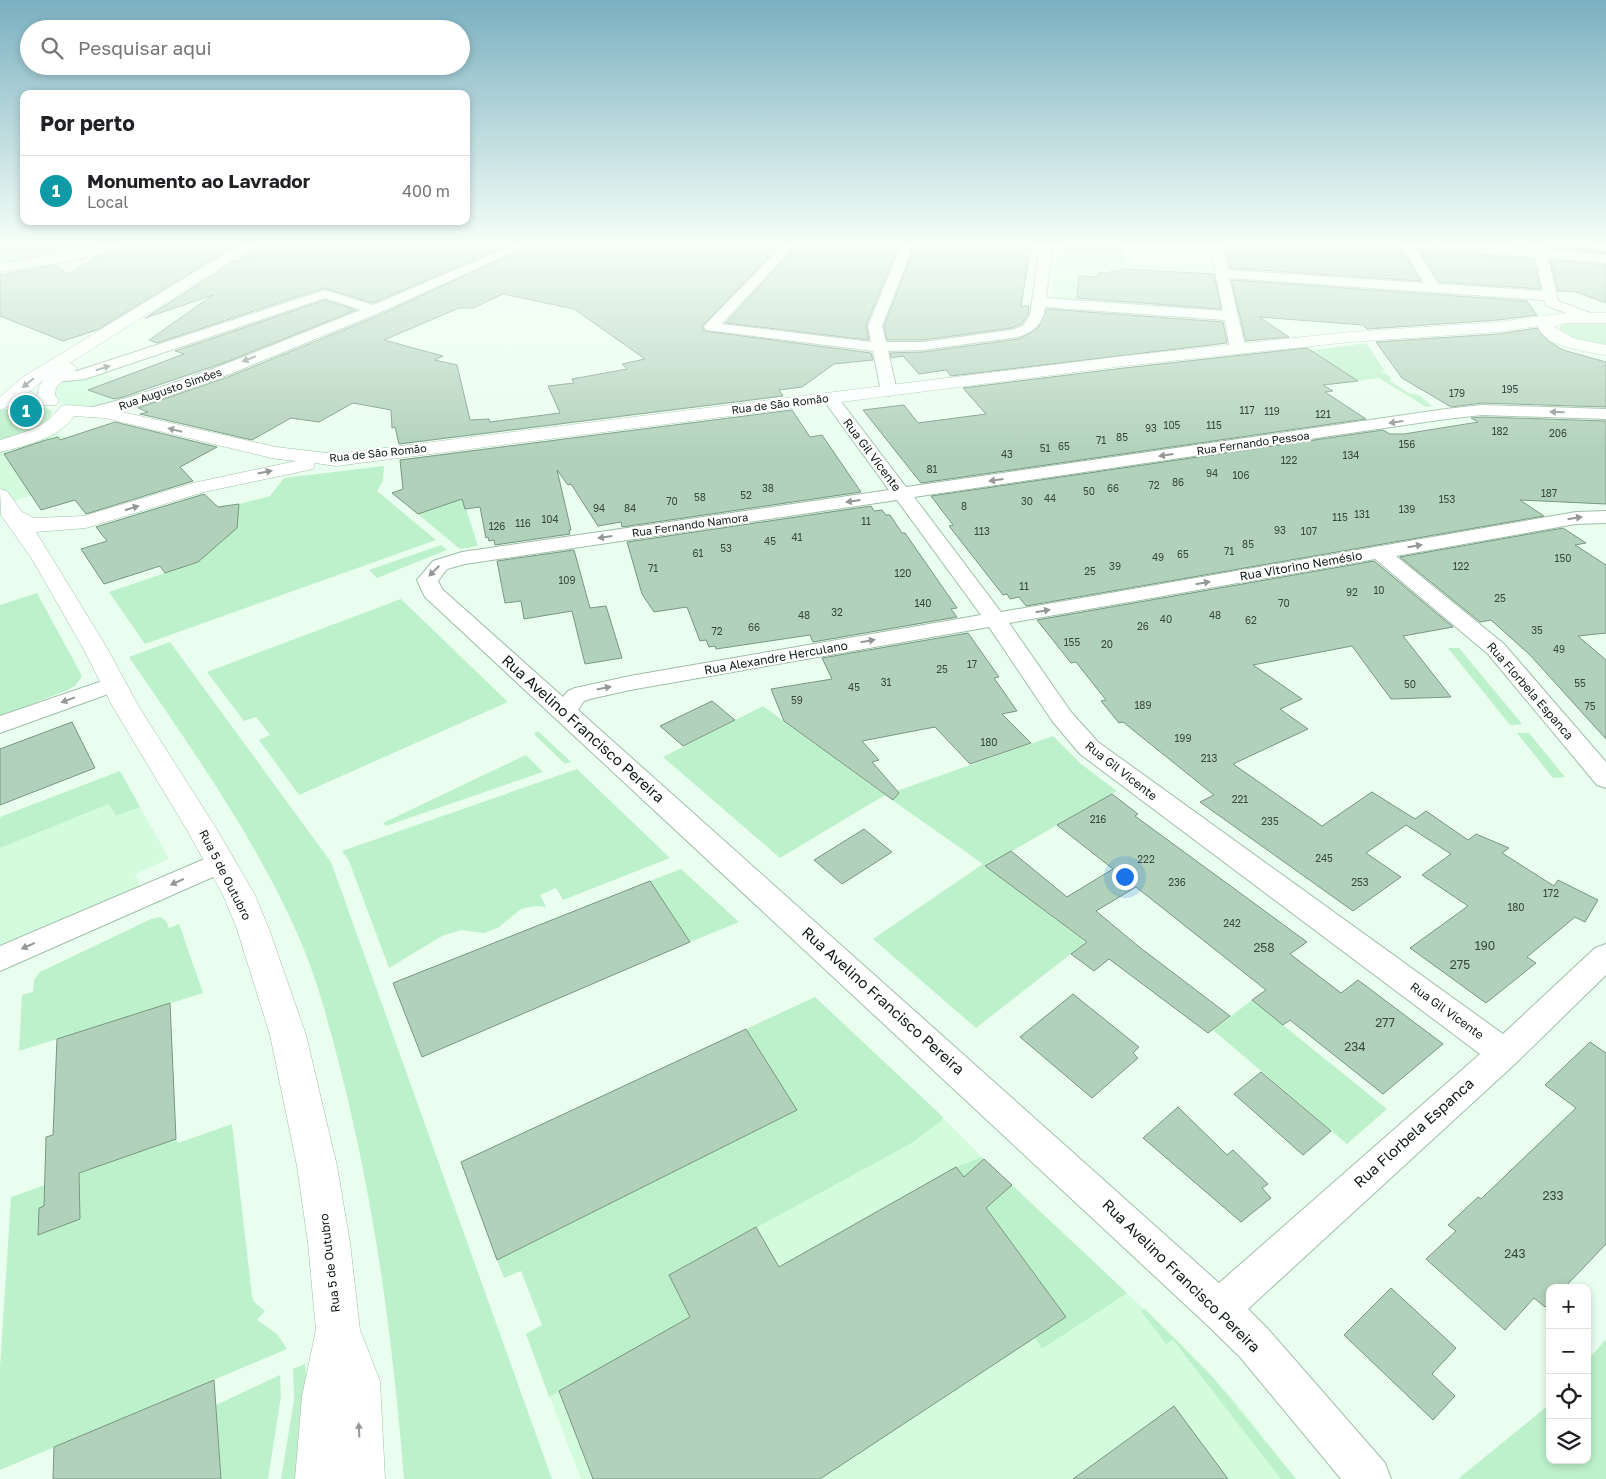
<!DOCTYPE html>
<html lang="pt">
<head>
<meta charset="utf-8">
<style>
	:root { --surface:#fff; --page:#f2f2f2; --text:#202124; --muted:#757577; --line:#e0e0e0; --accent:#111827 }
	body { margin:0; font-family:"Golos Text",sans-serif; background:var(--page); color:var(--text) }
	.controls { position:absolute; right:15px; bottom:15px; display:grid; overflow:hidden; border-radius:10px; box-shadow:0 2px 8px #0003 }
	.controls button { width:45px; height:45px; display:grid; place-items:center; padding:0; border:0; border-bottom:1px solid var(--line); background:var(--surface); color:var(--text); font:25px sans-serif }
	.you { position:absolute; left:1124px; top:876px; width:18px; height:18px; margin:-12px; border:4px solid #fff; border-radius:50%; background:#1a73e8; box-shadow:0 0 0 8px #1a73e833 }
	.badge { display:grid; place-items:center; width:32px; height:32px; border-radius:50%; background:var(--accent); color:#fff; font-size:16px; font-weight:700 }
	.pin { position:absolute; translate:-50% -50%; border:2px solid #fff; box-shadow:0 1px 5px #0006 }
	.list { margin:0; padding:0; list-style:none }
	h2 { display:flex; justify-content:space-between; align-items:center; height:65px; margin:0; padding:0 20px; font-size:21px }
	h2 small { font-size:16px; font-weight:400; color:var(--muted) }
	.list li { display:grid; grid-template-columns:32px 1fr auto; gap:15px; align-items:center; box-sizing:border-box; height:70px; padding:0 20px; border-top:1px solid var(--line) }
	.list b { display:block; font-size:19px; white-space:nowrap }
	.list p { margin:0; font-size:16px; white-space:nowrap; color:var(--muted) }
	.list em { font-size:16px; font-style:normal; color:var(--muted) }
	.icon { flex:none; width:28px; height:28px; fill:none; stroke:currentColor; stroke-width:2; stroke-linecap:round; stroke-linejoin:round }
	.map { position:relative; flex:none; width:1606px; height:1479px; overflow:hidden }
	.search { position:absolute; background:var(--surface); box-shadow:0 2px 8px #0003; left:20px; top:20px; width:450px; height:55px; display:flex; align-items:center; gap:12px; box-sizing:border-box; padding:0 18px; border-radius:28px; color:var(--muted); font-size:19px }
	.panel { position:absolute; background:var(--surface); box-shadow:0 2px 8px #0003; left:20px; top:90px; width:450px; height:135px; border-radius:10px }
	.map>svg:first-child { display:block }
</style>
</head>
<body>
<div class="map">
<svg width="1606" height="1479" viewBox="0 0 1606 1479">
	<rect width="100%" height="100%" fill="#eafeef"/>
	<g fill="#d3fcde">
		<polygon points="1055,259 1209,269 1217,311 1052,299"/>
		<polygon points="99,371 150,396 111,408 70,409 65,404 53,401 51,384"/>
		<polygon points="45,431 83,442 117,463 8,504 0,491 0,447"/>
		<polygon points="109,804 116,816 140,807 169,859 135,874 141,888 0,950 0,848"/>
		<polygon points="938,1113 982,1157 1179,1342 1234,1400 1296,1479 581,1479 526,1334"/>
	</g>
	<g fill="#bdf1cb">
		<polygon points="0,246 101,246 85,250 9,262 5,259 0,260"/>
		<polygon points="1063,246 1123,246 1123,263 1061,259"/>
		<polygon points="1571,322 1606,322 1606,345 1576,340 1560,331 1560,326"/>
		<polygon points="1366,343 1385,371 1381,371 1391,377 1390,381 1409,393 1419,395 1432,406 1426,407 1379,378 1358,381 1311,351"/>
		<polygon points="33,406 45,407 52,411 50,419 41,426 0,441 0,410"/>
		<polygon points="384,466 383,481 377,491 436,540 145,644 109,592 165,573 239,504 270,496 284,478"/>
		<polygon points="462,496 478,546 460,549 418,514"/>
		<polygon points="441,545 447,550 377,578 369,570"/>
		<polygon points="37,593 82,676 75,686 67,690 0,717 0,605"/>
		<polygon points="401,599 508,702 299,795 259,740 270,735 256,717 244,721 207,672"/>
		<path d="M170 642 331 862 552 1479H404C393 1342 375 1205 341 1072 329 1025 317 977 297 933 253 834 189 745 129 657Z"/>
		<polygon points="1448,648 1459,648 1522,724 1510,725"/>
		<polygon points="763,706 885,795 1053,736 1081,764 1117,791 986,866 1086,942 976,1028 873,939 983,864 885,795 780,858 663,757"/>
		<polygon points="538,731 571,762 565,764 534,734"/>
		<polygon points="1517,733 1529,733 1565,777 1553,778"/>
		<polygon points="526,755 543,772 386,826 383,823"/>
		<polygon points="577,769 670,858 563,900 556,888 540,895 546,907 535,906 521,909 498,928 484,933 461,930 442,936 389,968 349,861 342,851"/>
		<polygon points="120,771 140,807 116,816 109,804 0,848 0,817"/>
		<polygon points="681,869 739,922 690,942 650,881"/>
		<polygon points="160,917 166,921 169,928 179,924 203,993 19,1051 22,995 33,992 34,980 40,972 151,919"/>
		<polygon points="815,997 943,1117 940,1122 910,1144 669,1275 690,1317 549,1397 526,1334 542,1325 521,1271 504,1278 497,1260 796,1110 746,1029"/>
		<polygon points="1252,1000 1387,1109 1347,1144 1213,1030"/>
		<polygon points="232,1124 252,1296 254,1302 265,1311 257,1320 277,1334 287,1349 0,1470 0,1367 11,1197 176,1139 178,1143"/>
		<polygon points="982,1157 999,1196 1012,1185 1127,1293 1042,1349 1035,1338 1066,1317 956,1167"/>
		<polygon points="1145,1309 1211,1375 1296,1479 1281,1479 1173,1340 1166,1344 1141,1311"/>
		<polygon points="1606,1339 1606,1479 1458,1479 1550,1404 1550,1460 1587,1460 1587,1361"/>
		<polygon points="305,1364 306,1378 295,1479 281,1479 294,1400 293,1369"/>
		<polygon points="280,1375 281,1396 268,1479 221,1479 216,1405"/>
	</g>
	<g fill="#b1d1ba" stroke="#789781" fill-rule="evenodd">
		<polygon points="123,246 235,246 97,330 63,341 0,316 0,275 55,265 68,274 91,261 91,259 120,251"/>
		<polygon points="256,246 507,246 373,303 324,288 157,343 149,340 213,295 145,318 233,262 248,257 247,253"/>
		<path d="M528 246H780L705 323 702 326 704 331 871 353 873 360 834 364 802 387 779 390 783 396 399 444 395 427 392 428 391 410 353 403 319 422 291 418 252 440 140 414 148 412 138 408 228 377 380 315ZM503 294 574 309 645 359 622 364 627 369 572 379 574 383 548 386 560 413 490 422 489 419 470 420 457 365 435 360 443 356 384 340 459 308H473Z"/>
		<polygon points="796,246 899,246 866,325 869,340 726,323"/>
		<polygon points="915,246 1031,246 1021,306 1029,306 1028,314 1022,324 1011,328 923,340 887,340 884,326"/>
		<polygon points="1225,246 1359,246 1401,248 1421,281 1230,268"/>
		<polygon points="1432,246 1438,246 1446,252 1533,259 1541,289 1439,282 1418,249 1435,250"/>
		<polygon points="1547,246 1580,246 1606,253 1547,248"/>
		<polygon points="1550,260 1606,265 1606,303 1576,292 1558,291"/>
		<polygon points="1121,269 1214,274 1221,309 1077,298 1079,276 1098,277 1098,273 1111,273 1111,271 1121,271"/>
		<polygon points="1231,280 1527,301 1537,315 1498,320 1367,329 1363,325 1259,317 1289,337 1246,341"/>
		<polygon points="325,300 356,310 226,362 123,397 114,399 88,390 184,354 175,351"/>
		<polygon points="1047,309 1223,322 1227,343 951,376 946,370 919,374 903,356 891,358 890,353 923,352 1019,339 1038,328"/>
		<polygon points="1537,328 1547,340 1563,350 1606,362 1606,407 1482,403 1451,407 1402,378 1376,342 1498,334"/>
		<polygon points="1307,348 1358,381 1323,385 1333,391 1325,392 1366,419 921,483 863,410 904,405 918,423 986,414 963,388 1124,368"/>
		<polygon points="792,410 810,437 822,435 861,492 622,527 621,522 598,526 571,484 568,485 557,470 571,530 569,530 570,534 495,545 494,540 489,541 488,537 486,538 480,507 465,509 462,499 418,514 392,493 403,489 400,460"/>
		<polygon points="1482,417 1606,421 1606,504 1520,500 1544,516 1026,606 1019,597 1010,599 1007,594 1003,595 949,526 953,525 931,496 1383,430 1390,434 1404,434 1478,422 1471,418"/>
		<polygon points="115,422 217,447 180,467 193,481 86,514 75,500 41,510 4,454 46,440 58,437 60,440"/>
		<polygon points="204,494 218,507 239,504 237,528 198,562 165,573 160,566 104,584 81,549 107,541 96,527"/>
		<polygon points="871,506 874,511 882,510 886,515 890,515 902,533 905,533 957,608 951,609 957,617 813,642 810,635 716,649 715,646 709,647 706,640 700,641 687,607 654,612 642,594 627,542"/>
		<polygon points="1563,528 1586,543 1575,545 1606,565 1606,633 1578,636 1606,660 1606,739 1530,655 1491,620 1480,622 1400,557"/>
		<polygon points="574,550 590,608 606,606 622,658 585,664 572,611 524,619 521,601 505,603 497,561"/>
		<polygon points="1374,561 1453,627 1403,636 1451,697 1391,699 1352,646 1253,665 1302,699 1280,709 1308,729 1233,764 1322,826 1372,792 1415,819 1426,811 1468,840 1476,834 1509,848 1502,853 1554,886 1558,880 1598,900 1585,922 1575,917 1527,957 1536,963 1486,1003 1410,948 1468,906 1422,875 1451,854 1406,825 1366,853 1401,877 1353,911 1200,802 1214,795 1123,722 1119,723 1101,701 1106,700 1076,662 1071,663 1037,620"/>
		<polygon points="968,633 999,677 994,678 1017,711 1002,714 1031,743 970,764 935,727 862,741 879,760 872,762 899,793 893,800 784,721 771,689 832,679 822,658"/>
		<polygon points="712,701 735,720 683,746 660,726"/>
		<polygon points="72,722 95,768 0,805 0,749"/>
		<polygon points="1112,794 1138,814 1135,816 1307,942 1290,954 1341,993 1358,980 1443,1044 1383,1094 1290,1020 1283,1025 1252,1000 1266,990 1136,887 1096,911 1138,946 1230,1016 1208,1033 1109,959 1094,971 1071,954 1087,942 985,866 1011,851 1067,897 1113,869 1057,825"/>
		<polygon points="864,829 892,852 842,884 814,860"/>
		<polygon points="650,881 690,942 422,1057 393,983"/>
		<polygon points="1073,994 1139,1047 1133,1053 1138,1058 1092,1098 1020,1037"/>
		<polygon points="170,1003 176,1139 79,1173 80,1219 38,1235 39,1208 44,1206 46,1137 53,1135 57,1039"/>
		<polygon points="746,1029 797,1110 497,1260 461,1162"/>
		<polygon points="1590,1042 1606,1053 1606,1244 1564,1288 1550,1288 1550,1302 1545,1307 1534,1298 1505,1330 1426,1259 1456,1231 1448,1225 1478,1197 1481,1199 1576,1108 1545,1085"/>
		<polygon points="1261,1072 1331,1131 1303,1155 1234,1094"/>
		<polygon points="1178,1107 1227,1155 1233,1150 1268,1184 1262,1188 1271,1198 1241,1222 1143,1138"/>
		<polygon points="984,1159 1012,1185 986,1208 1066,1317 820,1479 593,1479 559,1391 690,1317 669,1275 756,1227 779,1267 956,1167 964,1177"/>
		<polygon points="1391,1288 1456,1348 1432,1374 1455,1396 1433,1420 1344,1335"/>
		<polygon points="214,1380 221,1479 53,1479 54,1447"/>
		<polygon points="1174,1406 1228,1479 1073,1479"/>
	</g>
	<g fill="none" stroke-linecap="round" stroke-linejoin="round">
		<g stroke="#9ebea7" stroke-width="2">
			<polygon id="pedestrian" points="238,252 247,255 236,260 230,260 230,256"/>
		</g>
		<g stroke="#9ebea7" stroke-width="2">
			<g id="minor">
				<polygon points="104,246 121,246 119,249 92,257 0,272 0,264"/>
				<path d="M511 246H526L379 313 227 375 146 404 95 417 89 416 87 412 89 408C183 385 271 345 361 310L325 298 85 379 55 382 47 377 55 372 77 371 325 290 373 305Z"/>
				<path d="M782 246H794L722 324 871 342 868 326 901 246H913L882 326 886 342H923L1011 330 1023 326 1030 315 1040 246H1052L1046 298 1223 311 1210 246H1222L1228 270 1424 283 1402 246H1414L1438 284 1543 291 1535 257 1446 250 1440 246H1486L1534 249 1533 246H1545L1546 250 1606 255V263L1548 258 1558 301 1596 315 1598 318 1591 322 1547 306 1544 300 1229 278 1246 349 1238 354 1230 349 1225 320 1045 307C1043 324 1034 332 1018 337L923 350 888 351 897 391 889 396 881 391 873 351 706 330 704 327 706 324Z"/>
				<path d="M830 393 836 395 906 487 1446 409 1482 405 1606 409V419L1482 415 1446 419 914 497 1001 612 1576 512 1606 511V523L1576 524 1396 556 1504 644 1606 762V788L1597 785 1488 654 1375 559 1009 623 1071 712 1098 742 1503 1034 1595 948 1606 944V975L1516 1063 1248 1309 1268 1329 1385 1463 1391 1479H1341L1240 1357 1206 1324 425 597 417 580 433 561 462 552 889 490 822 398ZM897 500 981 615 630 676 575 688 568 691 563 697 442 589 438 581 447 569 465 564ZM989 627 1053 722 1080 754 1480 1054 1219 1283 578 710 584 701 590 699 630 690Z"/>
				<polygon points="114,677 122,679 126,684 122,689 0,733 0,716"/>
				<polygon points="221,852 231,855 235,862 231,869 0,971 0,946"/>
			</g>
		</g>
		<g stroke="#9ebea7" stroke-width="1">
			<g id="secondary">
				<polygon points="238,246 254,246 70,363 78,368 56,387 55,395 59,401 56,405 44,405 37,396 39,387 43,380 16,403 0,410 0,397 23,377"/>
				<path d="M1565 313H1606V323H1565L1554 327 1573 338 1606 345V355C1589 352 1543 347 1538 326L1498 332 1350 342 1124 366 336 466 315 463 313 469 204 492 86 528 36 532 107 648 139 707 216 828 255 895 269 929 306 1035 337 1166 350 1243 360 1330 380 1381 385 1479H295L302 1396 316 1330 308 1243 297 1166 270 1035 237 929 223 895 187 830 113 707 83 648 32 559 1 515 0 489 7 491 22 512 34 518 84 516 193 483 296 461 276 459 105 418 74 416C60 438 24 446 0 452V440C25 432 46 428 61 406L67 405 105 408 276 447 336 454 1124 356 1350 332 1498 322Z"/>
			</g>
		</g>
		<use href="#pedestrian" fill="#fff" fill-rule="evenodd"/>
		<use href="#minor" fill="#fff" fill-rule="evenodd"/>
		<use href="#secondary" fill="#fff" fill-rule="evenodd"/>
	</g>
	<defs><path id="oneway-solid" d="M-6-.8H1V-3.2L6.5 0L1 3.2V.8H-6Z" transform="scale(1.25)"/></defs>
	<g fill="#939895">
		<use href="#oneway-solid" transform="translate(249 359) rotate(158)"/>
		<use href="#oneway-solid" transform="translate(103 368) rotate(-18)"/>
		<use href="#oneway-solid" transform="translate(28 383) rotate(141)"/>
		<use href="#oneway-solid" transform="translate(1557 412) rotate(-178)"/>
		<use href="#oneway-solid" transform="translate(1396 422) rotate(172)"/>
		<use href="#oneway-solid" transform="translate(175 430) rotate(-166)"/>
		<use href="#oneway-solid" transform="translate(1166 455) rotate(172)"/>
		<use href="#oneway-solid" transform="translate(265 472) rotate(-11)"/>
		<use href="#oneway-solid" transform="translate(996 480) rotate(172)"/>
		<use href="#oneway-solid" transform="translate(853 501) rotate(172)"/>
		<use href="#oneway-solid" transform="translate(132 508) rotate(-17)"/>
		<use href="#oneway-solid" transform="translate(1575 518) rotate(-9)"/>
		<use href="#oneway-solid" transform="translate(605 537) rotate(172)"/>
		<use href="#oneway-solid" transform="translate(1415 546) rotate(-10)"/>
		<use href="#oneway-solid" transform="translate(434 571) rotate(135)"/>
		<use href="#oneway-solid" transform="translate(1203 583) rotate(-10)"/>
		<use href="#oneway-solid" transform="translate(1043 611) rotate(-10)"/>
		<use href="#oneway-solid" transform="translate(868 641) rotate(-10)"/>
		<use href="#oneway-solid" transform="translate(604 688) rotate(-11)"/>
		<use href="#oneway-solid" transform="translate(68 700) rotate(160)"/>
		<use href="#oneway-solid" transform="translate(177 882) rotate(156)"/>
		<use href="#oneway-solid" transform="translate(28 946) rotate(156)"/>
		<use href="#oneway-solid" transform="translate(359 1430) rotate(-93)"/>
	</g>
	<linearGradient id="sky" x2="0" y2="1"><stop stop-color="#7ab0c0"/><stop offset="0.54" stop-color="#f6fff8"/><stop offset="1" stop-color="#f6fff8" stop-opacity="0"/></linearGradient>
	<rect width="1606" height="453" fill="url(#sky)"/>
	<g text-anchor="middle" stroke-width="4.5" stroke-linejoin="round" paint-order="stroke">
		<g font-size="10" fill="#38483d">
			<text x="1510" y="393">195</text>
			<text x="1457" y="397">179</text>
			<text x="1247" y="414">117</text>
			<text x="1272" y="415">119</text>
			<text x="1323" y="418">121</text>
			<text x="1172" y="429">105</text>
			<text x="1214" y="429">115</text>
			<text x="1151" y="432">93</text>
			<text x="1500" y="435">182</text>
			<text x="1558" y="437">206</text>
			<text x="1122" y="441">85</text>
			<text x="1101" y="444">71</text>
			<text x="1407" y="448">156</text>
			<text x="1064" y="450">65</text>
			<text x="1045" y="452">51</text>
			<text x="1007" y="458">43</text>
			<text x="1351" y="459">134</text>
			<text x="1289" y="464">122</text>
			<text x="932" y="473">81</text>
			<text x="1212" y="477">94</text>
			<text x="1241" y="479">106</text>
			<text x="1178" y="486">86</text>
			<text x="1154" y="489">72</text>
			<text x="768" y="492">38</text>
			<text x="1113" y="492">66</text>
			<text x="1089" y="495">50</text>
			<text x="1549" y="497">187</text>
			<text x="746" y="499">52</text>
			<text x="700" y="501">58</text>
			<text x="1050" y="502">44</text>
			<text x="1447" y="503">153</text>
			<text x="672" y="505">70</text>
			<text x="1027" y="505">30</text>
			<text x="964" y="510">8</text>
			<text x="599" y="512">94</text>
			<text x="630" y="512">84</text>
			<text x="1407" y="513">139</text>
			<text x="1362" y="518">131</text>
			<text x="1340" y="521">115</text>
			<text x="550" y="523">104</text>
			<text x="866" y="525">11</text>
			<text x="523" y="527">116</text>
			<text x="497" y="530">126</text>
			<text x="1280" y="534">93</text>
			<text x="982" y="535">113</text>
			<text x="1309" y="535">107</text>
			<text x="797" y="541">41</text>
			<text x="770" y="545">45</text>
			<text x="1248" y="548">85</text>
			<text x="726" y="552">53</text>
			<text x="1229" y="555">71</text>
			<text x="698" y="557">61</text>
			<text x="1183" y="558">65</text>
			<text x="1158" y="561">49</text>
			<text x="1563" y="562">150</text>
			<text x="1115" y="570">39</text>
			<text x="1461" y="570">122</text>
			<text x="653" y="572">71</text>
			<text x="1090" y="575">25</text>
			<text x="903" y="577">120</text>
			<text x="567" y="584">109</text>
			<text x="1024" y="590">11</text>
			<text x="1379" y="594">10</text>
			<text x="1352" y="596">92</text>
			<text x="1500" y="602">25</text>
			<text x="923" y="607">140</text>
			<text x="1284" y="607">70</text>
			<text x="837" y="616">32</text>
			<text x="804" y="619">48</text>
			<text x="1215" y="619">48</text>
			<text x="1166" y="623">40</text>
			<text x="1251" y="624">62</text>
			<text x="1143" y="630">26</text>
			<text x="754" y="631">66</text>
			<text x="1537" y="634">35</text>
			<text x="717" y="635">72</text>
			<text x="1072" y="646">155</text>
			<text x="1107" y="648">20</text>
			<text x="1559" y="653">49</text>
			<text x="972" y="668">17</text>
			<text x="942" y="673">25</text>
			<text x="886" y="686">31</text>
			<text x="1580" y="687">55</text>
			<text x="1410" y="688">50</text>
			<text x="854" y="691">45</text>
			<text x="797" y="704">59</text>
			<text x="1143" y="709">189</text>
			<text x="1590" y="710">75</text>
			<text x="1183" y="742">199</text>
			<text x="989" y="746">180</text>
			<text x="1209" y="762">213</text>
			<text x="1240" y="803">221</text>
			<text x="1098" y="823">216</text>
			<text x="1270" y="825">235</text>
			<text x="1324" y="862">245</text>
			<text x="1146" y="863">222</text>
			<text x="1177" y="886">236</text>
			<text x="1360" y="886">253</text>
			<text x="1551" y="897">172</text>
			<text x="1516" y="911">180</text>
			<text x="1232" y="927">242</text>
		</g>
		<g font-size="11" fill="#0f1b13" stroke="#fff">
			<text transform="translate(170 389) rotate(-19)" y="4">Rua Augusto Simões</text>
			<text transform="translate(780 404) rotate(-7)" y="4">Rua de São Romão</text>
			<text transform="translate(1253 443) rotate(-8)" y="4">Rua Fernando Pessoa</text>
			<text transform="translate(378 453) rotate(-6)" y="4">Rua de São Romão</text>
			<text transform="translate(690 525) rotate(-8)" y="4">Rua Fernando Namora</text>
		</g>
		<g font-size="12" fill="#0f1b13" stroke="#fff">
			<text transform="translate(872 455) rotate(53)" y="4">Rua Gil Vicente</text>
			<text transform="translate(1301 566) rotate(-10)" y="4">Rua Vitorino Nemésio</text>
			<text transform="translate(776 658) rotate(-10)" y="4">Rua Alexandre Herculano</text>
			<text transform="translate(1530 691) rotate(49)" y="4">Rua Florbela Espanca</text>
			<text transform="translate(1121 771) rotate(38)" y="4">Rua Gil Vicente</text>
			<text transform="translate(225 875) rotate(63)" y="4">Rua 5 de Outubro</text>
			<text transform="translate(1447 1011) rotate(36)" y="4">Rua Gil Vicente</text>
			<text transform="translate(330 1263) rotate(-97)" y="4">Rua 5 de Outubro</text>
		</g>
		<g font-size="12" fill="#38483d">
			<text x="1485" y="950">190</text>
			<text x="1264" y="952">258</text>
			<text x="1460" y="969">275</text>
			<text x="1385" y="1027">277</text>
			<text x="1355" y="1051">234</text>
			<text x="1553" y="1200">233</text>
			<text x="1515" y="1258">243</text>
		</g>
		<g font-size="15" fill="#0f1b13" stroke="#fff">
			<text transform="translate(583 729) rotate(42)" y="5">Rua Avelino Francisco Pereira</text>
			<text transform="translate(883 1001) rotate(42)" y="5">Rua Avelino Francisco Pereira</text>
			<text transform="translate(1414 1133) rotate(-42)" y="5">Rua Florbela Espanca</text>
			<text transform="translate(1181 1276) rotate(44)" y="5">Rua Avelino Francisco Pereira</text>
		</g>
	</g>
</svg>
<div class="controls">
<button>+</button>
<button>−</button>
<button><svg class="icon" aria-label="locate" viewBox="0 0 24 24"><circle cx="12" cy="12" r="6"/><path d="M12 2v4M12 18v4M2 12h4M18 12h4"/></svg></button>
<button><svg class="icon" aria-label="layers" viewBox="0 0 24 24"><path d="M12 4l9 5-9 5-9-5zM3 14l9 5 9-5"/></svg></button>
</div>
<div class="you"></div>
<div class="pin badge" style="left:26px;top:411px;background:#0f9aa8">1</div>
<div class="search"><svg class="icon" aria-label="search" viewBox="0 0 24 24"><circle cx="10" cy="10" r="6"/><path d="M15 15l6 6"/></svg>Pesquisar aqui</div>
<section class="panel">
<h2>Por perto<small></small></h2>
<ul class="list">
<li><span class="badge" style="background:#0f9aa8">1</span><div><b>Monumento ao Lavrador</b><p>Local</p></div><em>400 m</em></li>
</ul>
</section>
</div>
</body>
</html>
